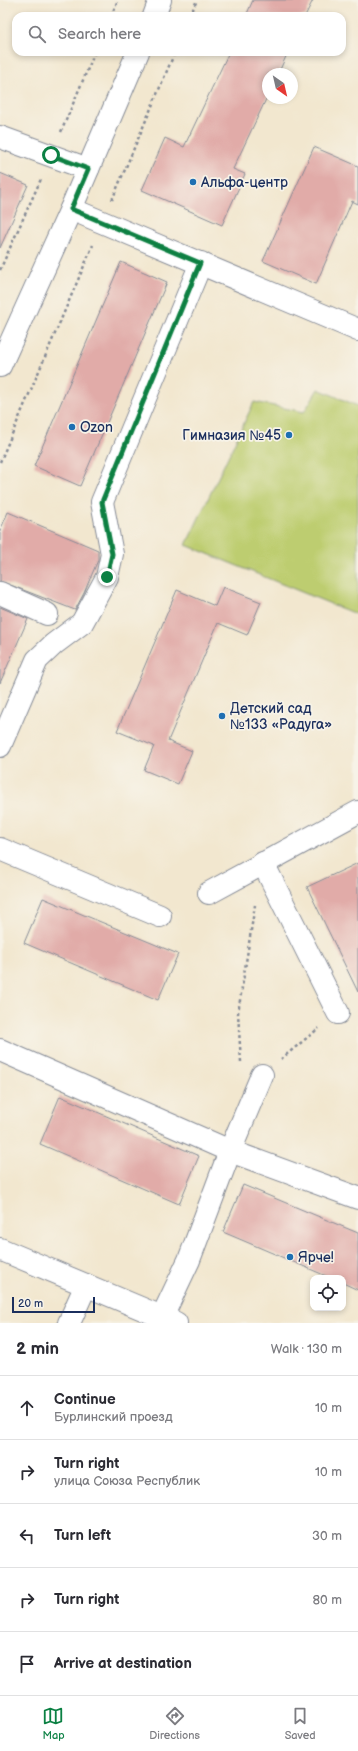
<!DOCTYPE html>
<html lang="en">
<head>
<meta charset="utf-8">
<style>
	:root { --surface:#fff; --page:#f7f7f7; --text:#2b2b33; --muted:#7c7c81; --line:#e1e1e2; --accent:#0b8043 }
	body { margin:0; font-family:"Balsamiq Sans",sans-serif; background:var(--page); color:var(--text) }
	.controls { position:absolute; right:12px; bottom:12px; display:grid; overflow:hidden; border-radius:8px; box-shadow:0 2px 6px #0003 }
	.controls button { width:36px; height:36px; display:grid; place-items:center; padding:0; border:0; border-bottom:1px solid var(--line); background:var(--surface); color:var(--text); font:20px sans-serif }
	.compass { position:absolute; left:262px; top:68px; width:36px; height:36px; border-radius:50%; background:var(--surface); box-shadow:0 2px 6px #0003; rotate:146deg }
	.scale { position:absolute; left:12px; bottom:10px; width:83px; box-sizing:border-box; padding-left:4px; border:2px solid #1b2f5e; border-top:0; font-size:11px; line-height:14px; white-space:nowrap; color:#1b2f5e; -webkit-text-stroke:3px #f7f3e8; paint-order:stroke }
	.stop { position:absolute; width:12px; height:12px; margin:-9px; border:3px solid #0b8043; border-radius:50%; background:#fff }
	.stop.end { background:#0b8043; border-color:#fff; box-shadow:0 1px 4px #0008 }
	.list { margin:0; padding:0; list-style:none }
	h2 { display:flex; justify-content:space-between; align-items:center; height:52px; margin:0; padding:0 16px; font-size:17px }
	h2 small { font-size:13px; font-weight:400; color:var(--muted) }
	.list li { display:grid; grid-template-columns:26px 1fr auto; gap:12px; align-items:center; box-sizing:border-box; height:64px; padding:0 16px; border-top:1px solid var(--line) }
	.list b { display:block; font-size:15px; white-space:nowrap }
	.list p { margin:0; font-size:13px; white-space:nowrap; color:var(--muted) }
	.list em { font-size:13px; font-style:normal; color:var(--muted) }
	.icon { flex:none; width:22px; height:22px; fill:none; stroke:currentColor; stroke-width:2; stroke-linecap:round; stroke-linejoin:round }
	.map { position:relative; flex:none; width:358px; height:1323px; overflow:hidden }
	.search { position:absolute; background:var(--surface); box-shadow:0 2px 6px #0003; left:12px; right:12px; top:12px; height:44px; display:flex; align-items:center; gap:10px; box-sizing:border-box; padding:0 14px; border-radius:12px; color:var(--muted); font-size:15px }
	.sheet { height:372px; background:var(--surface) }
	nav { display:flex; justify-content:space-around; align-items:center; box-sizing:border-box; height:56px; border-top:1px solid var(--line); background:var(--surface); font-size:11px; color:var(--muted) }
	nav a { display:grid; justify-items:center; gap:2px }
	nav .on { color:var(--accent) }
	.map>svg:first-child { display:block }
</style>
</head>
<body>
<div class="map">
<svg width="358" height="1323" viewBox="0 0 358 1323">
	<rect width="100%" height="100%" fill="#f7f3e8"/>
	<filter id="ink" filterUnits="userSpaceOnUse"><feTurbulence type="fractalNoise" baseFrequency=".025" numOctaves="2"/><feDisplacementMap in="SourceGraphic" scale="8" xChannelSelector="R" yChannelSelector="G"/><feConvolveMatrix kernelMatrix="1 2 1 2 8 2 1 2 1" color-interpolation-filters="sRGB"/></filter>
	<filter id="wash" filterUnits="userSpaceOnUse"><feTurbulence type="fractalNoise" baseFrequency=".012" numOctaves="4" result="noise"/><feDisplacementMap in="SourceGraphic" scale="16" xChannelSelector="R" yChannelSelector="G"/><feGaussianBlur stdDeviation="0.9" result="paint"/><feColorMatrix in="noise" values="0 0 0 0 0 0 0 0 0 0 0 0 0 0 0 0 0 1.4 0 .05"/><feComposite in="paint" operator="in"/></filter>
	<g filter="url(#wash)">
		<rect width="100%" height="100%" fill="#f2e7cf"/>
		<polygon fill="#bdcd6f" stroke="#6c7e66" points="318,389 358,406 358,615 186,545 254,402 304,412"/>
		<g id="blocks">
			<g fill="#e1aba8">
				<polygon points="253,0 313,0 305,16 246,16"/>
				<polygon points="229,52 288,52 278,74 268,74 268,95 233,169 245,174 222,225 142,190 165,138 184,147"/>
				<polygon points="314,147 358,166 358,204 352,201 316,284 263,261"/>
				<polygon points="0,173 28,185 0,248"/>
				<polygon points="121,262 167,282 80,486 34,466"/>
				<polygon points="8,512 98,550 98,560 84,593 75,610 0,581 0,531"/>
				<polygon points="223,587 261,602 247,635 218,623 168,741 192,751 178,784 144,770 154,746 117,731 177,590 215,606"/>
				<polygon points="0,607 28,619 0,683"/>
				<polygon points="358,863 358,992 307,887"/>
				<polygon points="43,898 178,954 158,1000 24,943"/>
				<polygon points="60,1096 199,1156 179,1204 40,1144"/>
				<polygon points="243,1185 358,1233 358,1290 343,1283 343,1278 331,1278 223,1232"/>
			</g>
		</g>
	</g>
	<g filter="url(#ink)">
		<use href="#blocks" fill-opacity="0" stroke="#868b96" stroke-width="1"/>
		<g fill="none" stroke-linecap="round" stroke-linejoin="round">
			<g stroke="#868b96" stroke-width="24">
				<g id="minor">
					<polyline points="154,16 160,0"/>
					<polyline points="0,137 88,169"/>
					<polyline points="71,209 358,330"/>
					<polyline points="0,366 71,209 138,52"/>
					<polyline points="0,593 47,614"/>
					<polyline points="0,746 37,660 54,644 82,623 107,577 112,554 102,502 201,263"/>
					<polyline points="0,849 160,916"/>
					<polyline points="263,863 338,1013"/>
					<polyline points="209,893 358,812"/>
					<polyline points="0,1050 230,1151 358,1198"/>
					<polyline points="162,1317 189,1260 230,1151 262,1075"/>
					<polyline points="69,1323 86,1285"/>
				</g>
			</g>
			<g stroke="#868b96" stroke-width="24">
				<polyline id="major" points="0,1249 176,1323"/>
			</g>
			<g stroke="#868b96" stroke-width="2.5" stroke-dasharray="3 3" stroke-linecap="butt">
				<polyline points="111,16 118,0"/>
				<polyline points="190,16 197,0"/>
				<polyline points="61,132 95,52"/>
				<polyline points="112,200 175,52"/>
				<polyline points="0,270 41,179"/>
				<polyline points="0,462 93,245"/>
				<polyline points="281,1059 319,1028"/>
				<polyline points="241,1062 238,1013 255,905"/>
			</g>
			<use href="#minor" stroke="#fff" stroke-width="22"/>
			<use href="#major" stroke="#fff" stroke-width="22"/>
		</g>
	</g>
	<g fill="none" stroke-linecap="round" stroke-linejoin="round" filter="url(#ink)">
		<polyline stroke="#0b8043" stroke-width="5" points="51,155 88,169 71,209 200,263 102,502 112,554 107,577"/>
	</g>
	<g fill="#1f6fb2" stroke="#f7f3e8" stroke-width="1.5">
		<circle cx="193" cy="182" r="4"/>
		<circle cx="72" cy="427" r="4"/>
		<circle cx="289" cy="435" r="4"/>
		<circle cx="222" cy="716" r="4"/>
		<circle cx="290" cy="1257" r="4"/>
	</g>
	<g text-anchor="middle" stroke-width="3.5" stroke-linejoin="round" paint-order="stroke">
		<g font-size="14" fill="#1b2f5e" stroke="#f7f3e8" text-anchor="start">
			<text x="201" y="187">Альфа-центр</text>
			<text x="80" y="432">Ozon</text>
			<text x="281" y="440" text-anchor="end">Гимназия №45</text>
			<text x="230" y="713">Детский сад<tspan x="230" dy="16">№133 «Радуга»</tspan></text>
			<text x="298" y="1262">Ярче!</text>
		</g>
	</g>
</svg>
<div class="controls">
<button><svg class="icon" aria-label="locate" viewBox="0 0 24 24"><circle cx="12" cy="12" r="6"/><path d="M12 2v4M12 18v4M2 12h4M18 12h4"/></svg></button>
</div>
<svg class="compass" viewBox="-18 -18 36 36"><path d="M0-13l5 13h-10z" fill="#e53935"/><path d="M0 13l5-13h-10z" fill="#7c7c81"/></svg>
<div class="scale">20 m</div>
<div class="stop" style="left:51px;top:155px"></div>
<div class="stop end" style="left:107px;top:577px"></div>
<div class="search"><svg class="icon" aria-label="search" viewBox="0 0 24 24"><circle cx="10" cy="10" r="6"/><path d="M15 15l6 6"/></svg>Search here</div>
</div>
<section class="sheet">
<h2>2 min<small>Walk · 130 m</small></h2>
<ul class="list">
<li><svg class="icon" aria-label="ahead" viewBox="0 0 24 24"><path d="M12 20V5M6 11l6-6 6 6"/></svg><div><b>Continue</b><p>Бурлинский проезд</p></div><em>10 m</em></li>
<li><svg class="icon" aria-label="right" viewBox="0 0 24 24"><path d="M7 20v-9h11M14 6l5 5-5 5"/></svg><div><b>Turn right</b><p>улица Союза Республик</p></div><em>10 m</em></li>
<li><svg class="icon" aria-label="left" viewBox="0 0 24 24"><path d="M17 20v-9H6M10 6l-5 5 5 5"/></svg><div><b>Turn left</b></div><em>30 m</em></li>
<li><svg class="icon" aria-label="right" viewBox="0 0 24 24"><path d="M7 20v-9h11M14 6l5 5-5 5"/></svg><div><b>Turn right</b></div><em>80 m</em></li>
<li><svg class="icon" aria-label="arrive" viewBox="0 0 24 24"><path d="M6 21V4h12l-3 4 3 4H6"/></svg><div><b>Arrive at destination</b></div></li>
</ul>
</section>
<nav>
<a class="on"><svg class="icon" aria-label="map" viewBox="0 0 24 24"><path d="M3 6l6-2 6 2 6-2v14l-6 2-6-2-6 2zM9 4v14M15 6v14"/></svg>Map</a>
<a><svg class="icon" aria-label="directions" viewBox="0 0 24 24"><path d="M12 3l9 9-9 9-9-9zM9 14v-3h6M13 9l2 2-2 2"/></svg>Directions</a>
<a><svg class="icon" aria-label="saved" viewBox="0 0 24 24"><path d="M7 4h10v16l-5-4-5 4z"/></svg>Saved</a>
</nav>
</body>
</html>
